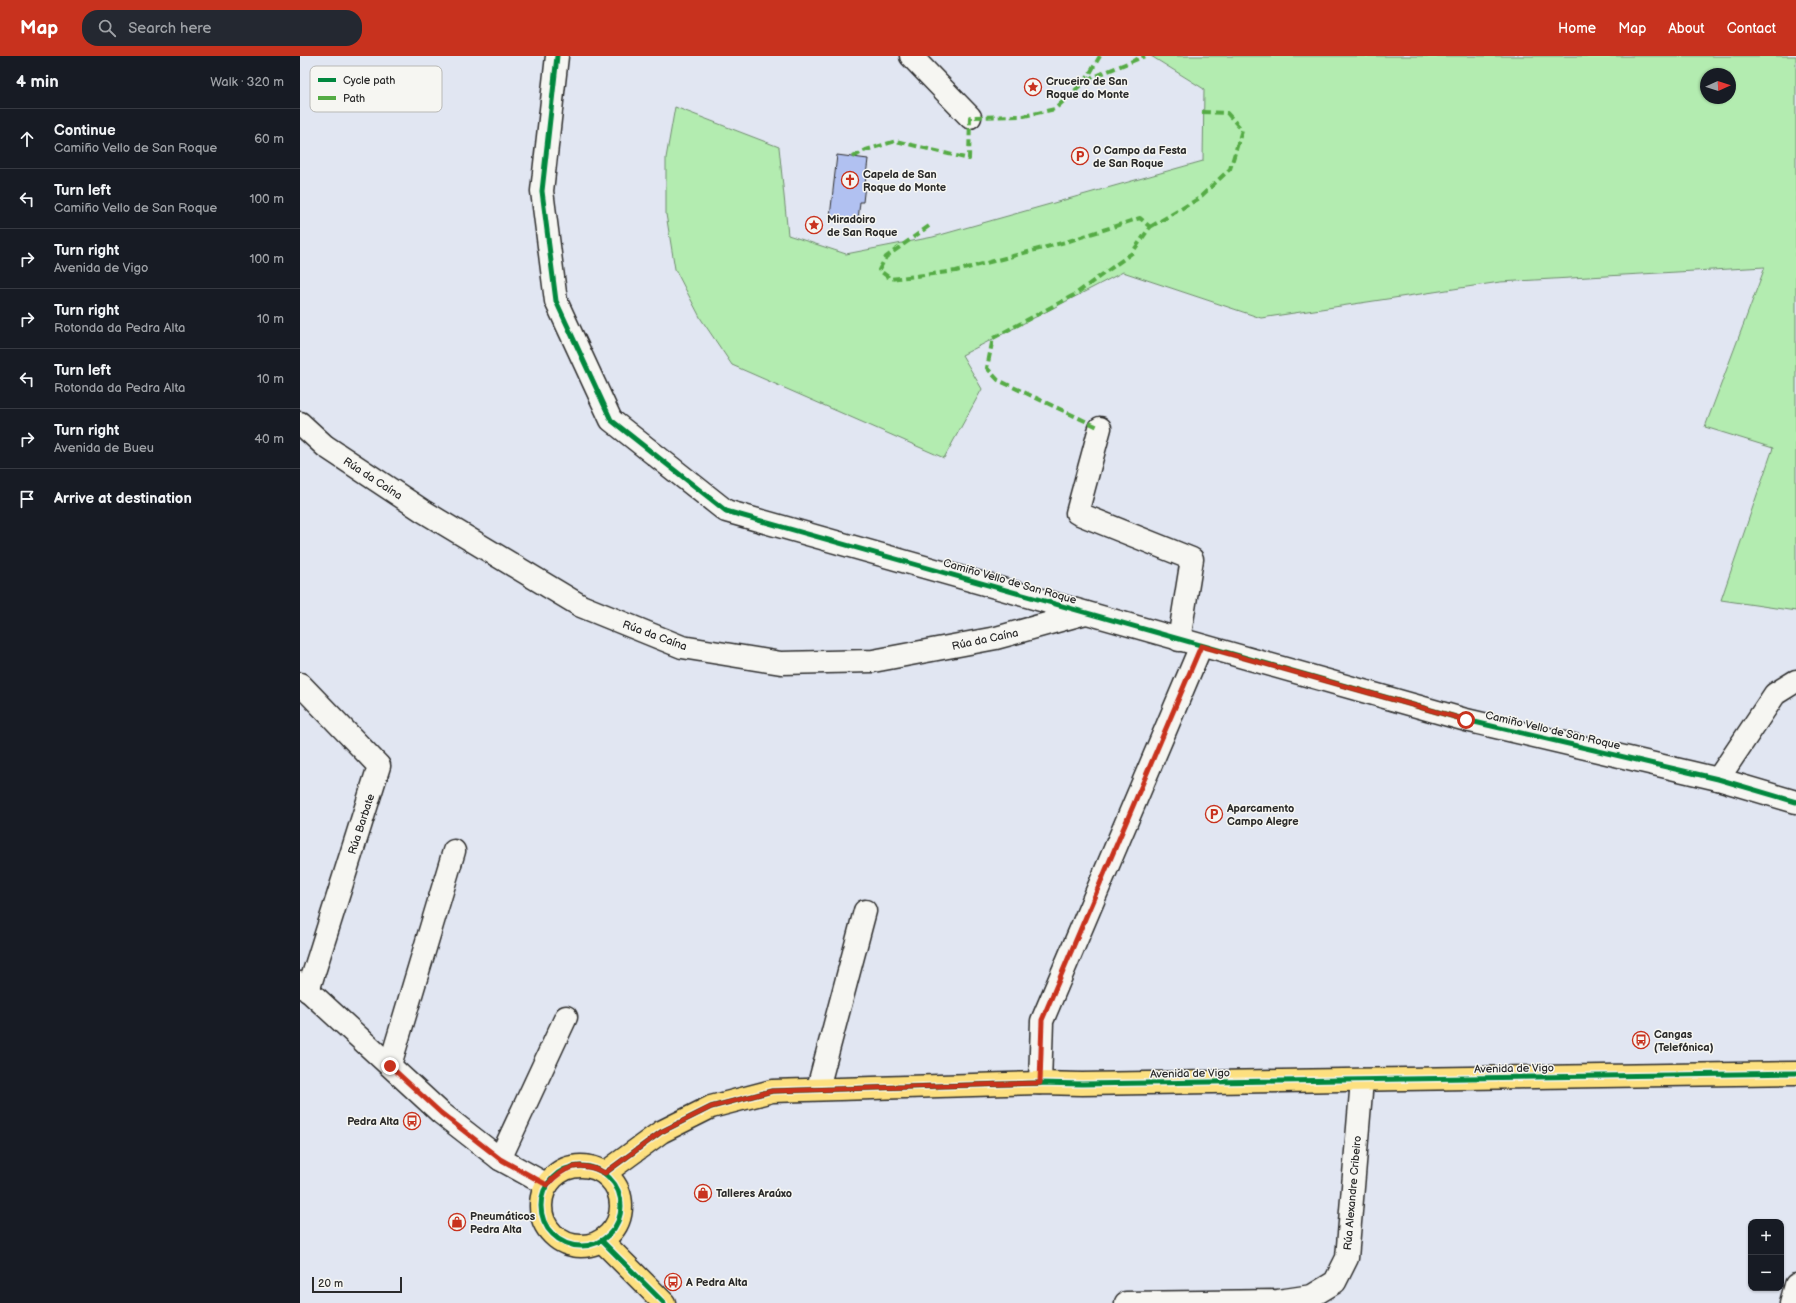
<!DOCTYPE html>
<html lang="en">
<head>
<meta charset="utf-8">
<style>
	:root { --surface:#171b24; --page:#242831; --text:#f1f3f6; --muted:#9ea1a6; --line:#363941; --accent:#c8321e }
	body { margin:0; font-family:"Balsamiq Sans",sans-serif; background:var(--page); color:var(--text) }
	.controls { position:absolute; right:12px; bottom:12px; display:grid; overflow:hidden; border-radius:8px; box-shadow:0 1px 3px #0004 }
	.controls button { width:36px; height:36px; display:grid; place-items:center; padding:0; border:0; border-bottom:1px solid var(--line); background:var(--surface); color:var(--text); font:20px sans-serif }
	.compass { position:absolute; left:1400px; top:12px; width:36px; height:36px; border-radius:50%; background:var(--surface); box-shadow:0 1px 3px #0004; rotate:87deg }
	.scale { position:absolute; left:12px; bottom:10px; width:90px; box-sizing:border-box; padding-left:4px; border:2px solid #2b2b2b; border-top:0; font-size:11px; line-height:14px; white-space:nowrap; color:#2b2b2b; -webkit-text-stroke:3px #f6f6f2; paint-order:stroke }
	.stop { position:absolute; width:12px; height:12px; margin:-9px; border:3px solid #c8321e; border-radius:50%; background:#fff }
	.stop.end { background:#c8321e; border-color:#fff; box-shadow:0 1px 4px #0008 }
	.list { margin:0; padding:0; list-style:none }
	h2 { display:flex; justify-content:space-between; align-items:center; height:52px; margin:0; padding:0 16px; font-size:17px }
	h2 small { font-size:13px; font-weight:400; color:var(--muted) }
	.list li { display:grid; grid-template-columns:26px 1fr auto; gap:12px; align-items:center; box-sizing:border-box; height:60px; padding:0 16px; border-top:1px solid var(--line) }
	.list b { display:block; font-size:15px; white-space:nowrap }
	.list p { margin:0; font-size:13px; white-space:nowrap; color:var(--muted) }
	.list em { font-size:13px; font-style:normal; color:var(--muted) }
	.icon { flex:none; width:22px; height:22px; fill:none; stroke:currentColor; stroke-width:2; stroke-linecap:round; stroke-linejoin:round }
	.map { position:relative; flex:none; width:1496px; height:1247px; overflow:hidden }
	header { display:flex; align-items:center; gap:24px; box-sizing:border-box; height:56px; padding:0 20px; background:var(--accent); color:#fff }
	header strong { font-size:19px }
	nav { display:flex; gap:22px; margin-inline-start:auto; font-size:14px }
	.search { width:280px; height:36px; background:var(--page); display:flex; align-items:center; gap:10px; box-sizing:border-box; padding:0 14px; border-radius:16px; color:var(--muted); font-size:15px }
	main { display:flex }
	aside { flex:1; background:var(--surface) }
	.map>svg:first-child { display:block }
</style>
</head>
<body>
<header>
<strong>Map</strong>
<div class="search"><svg class="icon" aria-label="search" viewBox="0 0 24 24"><circle cx="10" cy="10" r="6"/><path d="M15 15l6 6"/></svg>Search here</div>
<nav><a>Home</a><a>Map</a><a>About</a><a>Contact</a></nav>
</header>
<main>
<aside>
<h2>4 min<small>Walk · 320 m</small></h2>
<ul class="list">
<li><svg class="icon" aria-label="ahead" viewBox="0 0 24 24"><path d="M12 20V5M6 11l6-6 6 6"/></svg><div><b>Continue</b><p>Camiño Vello de San Roque</p></div><em>60 m</em></li>
<li><svg class="icon" aria-label="left" viewBox="0 0 24 24"><path d="M17 20v-9H6M10 6l-5 5 5 5"/></svg><div><b>Turn left</b><p>Camiño Vello de San Roque</p></div><em>100 m</em></li>
<li><svg class="icon" aria-label="right" viewBox="0 0 24 24"><path d="M7 20v-9h11M14 6l5 5-5 5"/></svg><div><b>Turn right</b><p>Avenida de Vigo</p></div><em>100 m</em></li>
<li><svg class="icon" aria-label="right" viewBox="0 0 24 24"><path d="M7 20v-9h11M14 6l5 5-5 5"/></svg><div><b>Turn right</b><p>Rotonda da Pedra Alta</p></div><em>10 m</em></li>
<li><svg class="icon" aria-label="left" viewBox="0 0 24 24"><path d="M17 20v-9H6M10 6l-5 5 5 5"/></svg><div><b>Turn left</b><p>Rotonda da Pedra Alta</p></div><em>10 m</em></li>
<li><svg class="icon" aria-label="right" viewBox="0 0 24 24"><path d="M7 20v-9h11M14 6l5 5-5 5"/></svg><div><b>Turn right</b><p>Avenida de Bueu</p></div><em>40 m</em></li>
<li><svg class="icon" aria-label="arrive" viewBox="0 0 24 24"><path d="M6 21V4h12l-3 4 3 4H6"/></svg><div><b>Arrive at destination</b></div></li>
</ul>
</aside>
<div class="map">
<svg width="1496" height="1247" viewBox="0 0 1496 1247">
	<rect width="100%" height="100%" fill="#e1e6f2"/>
	<filter id="ink" filterUnits="userSpaceOnUse"><feTurbulence type="fractalNoise" baseFrequency=".025" numOctaves="2"/><feDisplacementMap in="SourceGraphic" scale="8" xChannelSelector="R" yChannelSelector="G"/><feConvolveMatrix kernelMatrix="1 2 1 2 8 2 1 2 1" color-interpolation-filters="sRGB"/></filter>
	<g filter="url(#ink)">
		<path fill="#b3ecb0" stroke="#6f8c6e" fill-rule="evenodd" d="M851 0H1496V555L1421 544 1473 392 1405 371 1465 211 1200 226 961 262 823 216 662 299 682 333 644 402 432 309 401 263 375 213 366 158V102L375 51 479 91 488 179 546 198 633 181 903 105 904 33ZM1406 18H1430V42H1406Z"/>
		<polygon fill="#b1c1f1" stroke="#2b2b2b" points="537,99 568,103 563,146 560,146 558,164 530,161"/>
		<g fill="none" stroke-linecap="round" stroke-linejoin="round">
			<g stroke="#2b2b2b" stroke-width="25">
				<g id="street">
					<polyline points="257,0 242,135 256,245 311,364 426,455 1166,664 1418,723 1496,746"/>
					<polyline points="611,0 670,61"/>
					<polyline points="0,367 25,390 123,455 281,550 382,591 481,607 573,605 696,582 786,557"/>
					<polyline points="800,372 777,457 892,503 879,584"/>
					<polyline points="0,628 79,710 8,935"/>
					<polyline points="1418,723 1475,638 1496,625"/>
					<polyline points="90,1009 154,795"/>
					<polyline points="740,1027 742,965 901,590"/>
					<polyline points="518,1032 565,855"/>
					<polyline points="200,1103 266,961"/>
					<polyline points="826,1247 978,1245 1012,1240 1035,1226 1047,1202 1062,1024"/>
					<polyline points="1491,1247 1496,1229"/>
				</g>
			</g>
			<g stroke="#2b2b2b" stroke-width="25">
				<polyline id="secondary" points="0,927 141,1057 200,1103 247,1129"/>
			</g>
			<g stroke="#2b2b2b" stroke-width="25">
				<g id="primary">
					<circle cx="281" cy="1150" r="40"/>
					<polyline points="305,1117 361,1076 411,1051 472,1035 740,1027 782,1028 1496,1017"/>
					<polyline points="302,1185 364,1247"/>
				</g>
			</g>
			<use href="#street" stroke="#f6f6f2" stroke-width="22"/>
			<use href="#secondary" stroke="#f6f6f2" stroke-width="22"/>
			<use href="#primary" stroke="#fde080" stroke-width="22"/>
			<g stroke="#54ab44" stroke-width="4" stroke-dasharray="8 4" stroke-linecap="butt">
				<polyline points="786,24 845,0"/>
				<polyline points="553,101 566,94 596,85 669,103 670,61 724,60 755,53 786,24 800,0"/>
				<polyline points="629,170 586,201 579,214 591,223 656,215 769,185 840,162 850,171 832,197 774,239 693,282 687,312 698,324 800,372"/>
				<polyline points="850,171 898,143 930,113 942,74 927,57 901,56"/>
			</g>
			<g stroke="#f6f6f2" stroke-width="8">
				<g id="cycleway">
					<polyline points="257,0 242,135 256,245 311,364 426,455 1166,664 1418,723 1496,746"/>
					<circle cx="281" cy="1150" r="40"/>
					<polyline points="305,1117 361,1076 411,1051 472,1035 740,1027 782,1028 1496,1017"/>
					<polyline points="302,1185 364,1247"/>
				</g>
			</g>
			<use href="#cycleway" stroke="#00873e" stroke-width="5"/>
		</g>
	</g>
	<g fill="none" stroke-linecap="round" stroke-linejoin="round" filter="url(#ink)">
		<path stroke="#c8321e" stroke-width="5" d="M90 1010 141 1057 200 1103 247 1129C265 1109 281 1105 305 1117L361 1076 411 1051 472 1035 740 1027 742 964 901 590 1166 664"/>
	</g>
	<defs>
		<g id="sight-ring" transform="scale(0.9)"><circle r="9.5" fill="#f6f6f2" stroke="#c8321e" stroke-width="1.5"/><path d="M0-6L1.8-2.2L6-1.7L2.9 1.2L3.7 5.4L0 3.3L-3.7 5.4L-2.9 1.2L-6-1.7L-1.8-2.2Z" fill="#c8321e"/></g>
		<g id="parking-ring" transform="scale(0.9)"><circle r="9.5" fill="#f6f6f2" stroke="#c8321e" stroke-width="1.5"/><path d="M-3.5-5.5H1a3.5 3.5 0 0 1 0 7H-1V5.5H-3.5ZM-1-3.4V-.6H.8a1.4 1.4 0 0 0 0-2.8Z" fill="#c8321e"/></g>
		<g id="church-ring" transform="scale(0.9)"><circle r="9.5" fill="#f6f6f2" stroke="#c8321e" stroke-width="1.5"/><path d="M-1.2-6h2.4v3.5h3.3v2.4h-3.3V6h-2.4V-.1h-3.3v-2.4h3.3Z" fill="#c8321e"/></g>
		<g id="bus-ring" transform="scale(0.9)"><circle r="9.5" fill="#f6f6f2" stroke="#c8321e" stroke-width="1.5"/><path d="M-5-6H5V4H4V6H2V4H-2V6H-4V4H-5ZM-3.5-4V0h7V-4ZM-3.5 1.2v1.5H-2V1.2ZM2 1.2v1.5H3.5V1.2Z" fill="#c8321e"/></g>
		<g id="shop-ring" transform="scale(0.9)"><circle r="9.5" fill="#f6f6f2" stroke="#c8321e" stroke-width="1.5"/><path d="M-5-2.5h2.3a2.7 3.5 0 0 1 5.4 0H5L5.5 6h-11ZM-1.5-2.5h3a1.5 2.3 0 0 0-3 0Z" fill="#c8321e"/></g>
	</defs>
	<g fill-rule="evenodd">
		<use href="#sight-ring" x="733" y="31"/>
		<use href="#parking-ring" x="780" y="100"/>
		<use href="#church-ring" x="550" y="124"/>
		<use href="#sight-ring" x="514" y="169"/>
		<use href="#parking-ring" x="914" y="758"/>
		<use href="#bus-ring" x="1341" y="984"/>
		<use href="#bus-ring" x="112" y="1065"/>
		<use href="#shop-ring" x="403" y="1137"/>
		<use href="#shop-ring" x="157" y="1166"/>
		<use href="#bus-ring" x="373" y="1226"/>
	</g>
	<g text-anchor="middle" stroke-width="3" stroke-linejoin="round" paint-order="stroke">
		<g font-size="11" font-weight="bold" fill="#2b2b2b" stroke="#f6f6f2" text-anchor="start">
			<text x="746" y="29">Cruceiro de San<tspan x="746" dy="13">Roque do Monte</tspan></text>
			<text x="793" y="98">O Campo da Festa<tspan x="793" dy="13">de San Roque</tspan></text>
			<text x="563" y="122">Capela de San<tspan x="563" dy="13">Roque do Monte</tspan></text>
			<text x="527" y="167">Miradoiro<tspan x="527" dy="13">de San Roque</tspan></text>
			<text x="927" y="756">Aparcamento<tspan x="927" dy="13">Campo Alegre</tspan></text>
			<text x="1354" y="982">Cangas<tspan x="1354" dy="13">(Telefónica)</tspan></text>
			<text x="99" y="1069" text-anchor="end">Pedra Alta</text>
			<text x="416" y="1141">Talleres Araúxo</text>
			<text x="170" y="1164">Pneumáticos<tspan x="170" dy="13">Pedra Alta</tspan></text>
			<text x="386" y="1230">A Pedra Alta</text>
		</g>
		<g font-size="11" fill="#2b2b2b" stroke="#f6f6f2">
			<text transform="translate(73 422) rotate(33)" y="4">Rúa da Caína</text>
			<text transform="translate(710 525) rotate(16)" y="4">Camiño Vello de San Roque</text>
			<text transform="translate(355 579) rotate(20)" y="4">Rúa da Caína</text>
			<text transform="translate(685 583) rotate(-12)" y="4">Rúa da Caína</text>
			<text transform="translate(1253 674) rotate(13)" y="4">Camiño Vello de San Roque</text>
			<text transform="translate(61 768) rotate(-72)" y="4">Rúa Barbate</text>
			<text transform="translate(1214 1012) rotate(-1)" y="4">Avenida de Vigo</text>
			<text transform="translate(890 1017) rotate(-1)" y="4">Avenida de Vigo</text>
			<text transform="translate(1052 1137) rotate(-85)" y="4">Rúa Alexandre Cribeiro</text>
		</g>
	</g>
	<rect x="10" y="10" width="132" height="46" rx="6" fill="#f6f6f2" stroke="#b9b9b6" stroke-width="1"/>
	<rect x="18" y="22" width="18" height="4" fill="#00873e"/>
	<rect x="18" y="40" width="18" height="4" fill="#54ab44"/>
	<g font-size="11" fill="#2b2b2b">
		<text x="43" y="28">Cycle path</text>
		<text x="43" y="46">Path</text>
	</g>
</svg>
<div class="controls">
<button>+</button>
<button>−</button>
</div>
<svg class="compass" viewBox="-18 -18 36 36"><path d="M0-13l5 13h-10z" fill="#e53935"/><path d="M0 13l5-13h-10z" fill="#9ea1a6"/></svg>
<div class="scale">20 m</div>
<div class="stop" style="left:1166px;top:664px"></div>
<div class="stop end" style="left:90px;top:1010px"></div>
</div>
</main>
</body>
</html>
